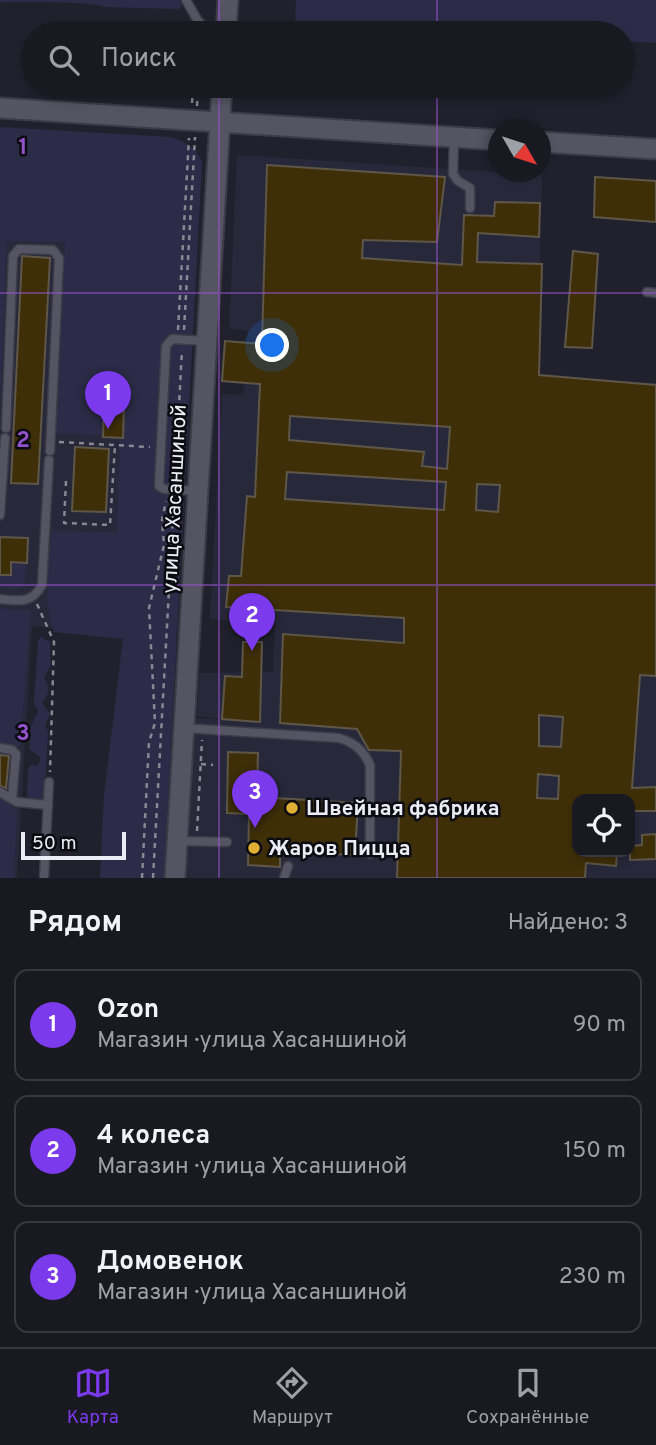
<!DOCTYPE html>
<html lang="ru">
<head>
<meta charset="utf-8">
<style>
	:root { --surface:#191922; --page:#26262f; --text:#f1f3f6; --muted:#9fa0a5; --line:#373840; --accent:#7c3aed }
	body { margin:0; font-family:Overpass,sans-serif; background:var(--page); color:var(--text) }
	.controls { position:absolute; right:21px; bottom:21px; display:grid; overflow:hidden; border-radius:14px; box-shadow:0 4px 10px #0003 }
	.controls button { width:63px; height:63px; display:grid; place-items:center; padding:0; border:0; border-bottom:2px solid var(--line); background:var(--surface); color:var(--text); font:35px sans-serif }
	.compass { position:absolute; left:488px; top:119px; width:63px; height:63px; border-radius:50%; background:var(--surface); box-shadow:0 4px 10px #0003; rotate:129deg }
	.scale { position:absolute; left:21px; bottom:18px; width:105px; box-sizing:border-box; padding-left:7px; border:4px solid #ececf6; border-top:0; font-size:19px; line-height:24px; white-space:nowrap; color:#ececf6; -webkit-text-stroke:5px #0b0b11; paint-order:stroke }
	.you { position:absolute; left:273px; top:346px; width:24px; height:24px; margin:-18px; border:5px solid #fff; border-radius:50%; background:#1a73e8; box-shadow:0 0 0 10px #1a73e833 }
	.badge { display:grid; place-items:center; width:46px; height:46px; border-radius:50%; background:var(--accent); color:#fff; font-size:23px; font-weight:700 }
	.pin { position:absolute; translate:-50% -58px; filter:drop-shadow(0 2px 4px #0008) }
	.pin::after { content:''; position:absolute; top:37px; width:24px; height:21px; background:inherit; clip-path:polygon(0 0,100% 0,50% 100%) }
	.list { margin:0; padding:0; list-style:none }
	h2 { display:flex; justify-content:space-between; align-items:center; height:91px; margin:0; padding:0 28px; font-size:30px }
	h2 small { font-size:23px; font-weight:400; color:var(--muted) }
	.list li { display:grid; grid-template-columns:46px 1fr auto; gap:21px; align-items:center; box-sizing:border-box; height:112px; margin:0 14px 14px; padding:0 14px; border:2px solid var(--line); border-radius:14px }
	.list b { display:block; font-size:26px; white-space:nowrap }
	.list p { margin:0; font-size:23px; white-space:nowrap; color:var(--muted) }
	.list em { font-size:23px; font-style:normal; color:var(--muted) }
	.icon { flex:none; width:38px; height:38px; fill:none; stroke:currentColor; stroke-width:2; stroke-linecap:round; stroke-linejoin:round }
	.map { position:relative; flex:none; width:656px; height:878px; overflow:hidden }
	.search { position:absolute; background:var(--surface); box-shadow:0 4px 10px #0003; left:21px; right:21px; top:21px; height:77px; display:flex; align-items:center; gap:18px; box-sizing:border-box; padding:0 24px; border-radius:38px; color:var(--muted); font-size:26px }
	.sheet { height:469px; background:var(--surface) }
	nav { display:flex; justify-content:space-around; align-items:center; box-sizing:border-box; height:98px; border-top:2px solid var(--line); background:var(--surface); font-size:19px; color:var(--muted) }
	nav a { display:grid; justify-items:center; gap:4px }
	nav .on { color:var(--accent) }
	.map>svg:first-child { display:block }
</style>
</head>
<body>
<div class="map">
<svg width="656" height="878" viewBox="0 0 656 878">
	<rect width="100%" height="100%" fill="#21212e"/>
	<g fill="#28283b" fill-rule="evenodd">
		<path d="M237 155 542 175 537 376 656 383V878H185L196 718 242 721 197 716 199 673 273 672 275 624 210 619 222 394 243 395 248 331 229 329ZM577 799H630V852H577Z"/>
		<polygon points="0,185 140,194 130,636 32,626 17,878 0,878"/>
	</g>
	<g fill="#2d2c48">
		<path d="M0 0H180L182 7 178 9 107 7C81 0 30 3 0 2Z"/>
		<polygon points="296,0 656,0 656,43 623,41 623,33 437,33 295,27"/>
		<path d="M0 127 169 137C183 140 196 147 202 162L164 878H100L104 796 123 639 54 632C43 600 48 564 51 531L117 533 120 436 56 433 65 242 7 241 0 404Z"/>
		<polygon points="12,562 27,563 24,585 19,589 0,588 0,575 11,575"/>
		<polygon points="0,608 31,611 20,747 0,744"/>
		<path d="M41 637 50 642 51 665 44 678C51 688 49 694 42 703L50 714 45 726 48 731 45 792 42 799 37 801 27 797 28 769 32 764 36 766 39 763 40 757 29 749 31 726 38 711 34 704 38 640Z"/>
		<polygon points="0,797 17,811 14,878 0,878"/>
	</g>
	<g fill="#3f2f09" stroke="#5e5748" stroke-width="2" fill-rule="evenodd">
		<path d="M267 165 445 177 437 242 363 240 362 258 462 265 464 215 494 216 495 202 540 203 539 237 478 233 477 262 542 264 539 375 656 385V676L640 675 632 788 656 787V811H630V799H577V852H617L616 866 586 863 585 878H397L401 751 369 750 357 729 280 723 283 634 404 643V618L226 607 229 576H241L247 496 255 497 260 384 222 381 225 341 262 344ZM290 416 450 427 447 469 422 466 424 452 289 440ZM287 472 446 482 444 510 285 499ZM477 484 500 485 498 512 476 510ZM539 715 563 717 561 747 539 746ZM538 774 559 776 558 799 537 798Z"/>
		<polygon points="595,177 656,181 656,222 594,217"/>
		<polygon points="573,251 598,254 592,348 565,347"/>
		<polygon points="22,256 50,258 38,484 11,483"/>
		<polygon points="104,403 124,403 123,438 103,437"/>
		<polygon points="75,447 109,449 106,512 72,511"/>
		<polygon points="0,537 28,538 27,563 11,562 11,575 0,575"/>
		<polygon points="243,642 262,642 260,722 222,719 225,676 242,677"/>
		<polygon points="228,752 258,753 257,797 358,803 355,855 280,852 280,867 248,865 249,814 227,813"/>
		<polygon points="0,755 9,756 6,788 0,786"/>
		<polygon points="656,834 656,859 630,860 630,846 642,845 642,835"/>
	</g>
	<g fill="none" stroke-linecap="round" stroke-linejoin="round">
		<g stroke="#3c3c47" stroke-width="11">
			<g id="service">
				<polyline points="186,0 198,21 211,33"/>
				<polyline points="454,137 453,174 458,181 470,188 470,208"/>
				<polyline points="647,292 656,293"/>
				<polyline points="6,428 13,256 19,249 53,250 59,258 50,451"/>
				<polyline points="198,491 164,489 159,486 166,346 172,339 206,341"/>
				<polyline points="0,515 5,438"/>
				<path d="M0 599C18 601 32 604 42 585L49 460"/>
				<path d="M184 728 339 738C355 743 363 750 370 765V854"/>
				<polyline points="0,748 12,750 16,754 12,799"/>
				<polyline points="0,792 17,802 48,805"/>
				<polyline points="176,841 227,842"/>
				<polyline points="44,878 49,782"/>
				<polyline points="284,878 288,866"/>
			</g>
		</g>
		<g stroke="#3c3c47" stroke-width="23">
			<g id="tertiary">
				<polyline points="226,33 228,0"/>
				<polyline points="0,108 498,140"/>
				<polyline points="540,142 656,149"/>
				<polyline points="175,878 222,86"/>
			</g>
		</g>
		<g stroke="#888893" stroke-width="2.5" stroke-dasharray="5 5" stroke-linecap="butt">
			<polyline points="192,103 193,86"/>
			<polyline points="197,106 198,86"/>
			<polyline points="178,330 189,138"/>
			<polyline points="184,330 195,137"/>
			<polyline points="59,442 150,447"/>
			<polyline points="175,480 182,350"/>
			<polyline points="66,481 64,523 110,525 115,445"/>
			<polyline points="37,604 54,642 50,772"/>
			<polyline points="201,764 213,765"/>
			<polyline points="197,831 202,740"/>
			<polyline points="142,878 149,742 155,723 149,608 164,545 162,520 166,501"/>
			<polyline points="153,878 174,500"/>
		</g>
		<use href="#service" stroke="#545463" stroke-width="8"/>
		<use href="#tertiary" stroke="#545463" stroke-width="19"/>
	</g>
	<path fill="none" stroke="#9252ca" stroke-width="2" stroke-opacity="0.55" d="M219 0V33M437 0V33M219 86V878M437 86V878M0 293H656M0 585H656"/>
	<g fill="#e1af34" stroke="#0b0b11" stroke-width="2.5">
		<circle cx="292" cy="808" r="7"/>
		<circle cx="254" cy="848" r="7"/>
	</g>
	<g text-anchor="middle" stroke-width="5" stroke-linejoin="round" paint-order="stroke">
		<g font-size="21" fill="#ececf6" stroke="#0b0b11">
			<text transform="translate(174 499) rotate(-87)" y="7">улица Хасаншиной</text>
		</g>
		<g font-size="21" font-weight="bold" fill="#ececf6" stroke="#0b0b11" text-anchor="start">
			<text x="306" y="815">Швейная фабрика</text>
			<text x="268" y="855">Жаров Пицца</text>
		</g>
	</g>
	<g font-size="23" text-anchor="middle" font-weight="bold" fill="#9252ca" stroke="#0b0b11" stroke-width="5" stroke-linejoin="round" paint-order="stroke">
		<text x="23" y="154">1</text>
		<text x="23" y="447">2</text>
		<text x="23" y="740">3</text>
	</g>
</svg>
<div class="controls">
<button><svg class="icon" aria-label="locate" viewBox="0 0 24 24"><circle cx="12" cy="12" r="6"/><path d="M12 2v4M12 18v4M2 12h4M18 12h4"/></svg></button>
</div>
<svg class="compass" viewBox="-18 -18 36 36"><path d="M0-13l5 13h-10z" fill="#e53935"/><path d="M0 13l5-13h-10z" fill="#9fa0a5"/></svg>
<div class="scale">50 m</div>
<div class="you"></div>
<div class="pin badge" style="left:108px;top:429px">1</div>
<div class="pin badge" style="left:252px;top:651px">2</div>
<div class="pin badge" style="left:255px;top:828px">3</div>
<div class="search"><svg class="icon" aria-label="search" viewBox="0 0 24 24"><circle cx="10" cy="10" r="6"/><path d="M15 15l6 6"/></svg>Поиск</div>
</div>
<section class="sheet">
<h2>Рядом<small>Найдено: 3</small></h2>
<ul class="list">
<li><span class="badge">1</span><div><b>Ozon</b><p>Магазин · улица Хасаншиной</p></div><em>90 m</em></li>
<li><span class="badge">2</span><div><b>4 колеса</b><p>Магазин · улица Хасаншиной</p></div><em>150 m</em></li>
<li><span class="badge">3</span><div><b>Домовенок</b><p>Магазин · улица Хасаншиной</p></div><em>230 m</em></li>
</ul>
</section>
<nav>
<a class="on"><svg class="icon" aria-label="map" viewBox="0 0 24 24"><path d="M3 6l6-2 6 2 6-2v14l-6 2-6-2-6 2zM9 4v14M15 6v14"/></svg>Карта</a>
<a><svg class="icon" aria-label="directions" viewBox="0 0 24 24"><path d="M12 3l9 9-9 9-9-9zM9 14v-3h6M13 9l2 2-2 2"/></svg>Маршрут</a>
<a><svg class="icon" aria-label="saved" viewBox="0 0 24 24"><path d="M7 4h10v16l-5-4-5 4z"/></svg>Сохранённые</a>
</nav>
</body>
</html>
